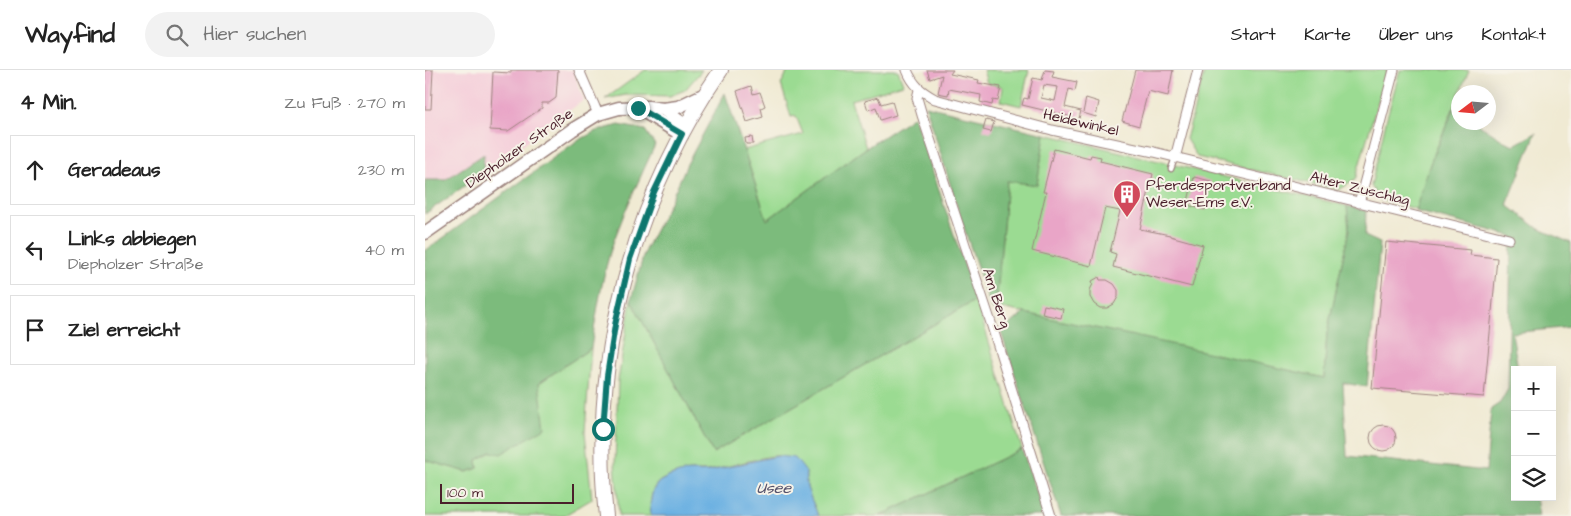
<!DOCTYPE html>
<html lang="de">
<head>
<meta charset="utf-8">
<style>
	:root { --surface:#fff; --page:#f2f2f2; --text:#222; --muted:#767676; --line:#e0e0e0 }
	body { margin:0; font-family:"Architects Daughter",sans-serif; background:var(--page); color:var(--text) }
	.controls { position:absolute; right:15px; bottom:15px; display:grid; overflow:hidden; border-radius:0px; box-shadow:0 5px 20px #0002 }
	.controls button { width:45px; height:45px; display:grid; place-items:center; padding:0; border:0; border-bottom:1px solid var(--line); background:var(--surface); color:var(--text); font:25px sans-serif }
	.compass { position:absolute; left:1026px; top:15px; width:45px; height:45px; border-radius:50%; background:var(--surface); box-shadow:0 5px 20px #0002; rotate:254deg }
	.scale { position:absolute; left:15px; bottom:12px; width:134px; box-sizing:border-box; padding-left:5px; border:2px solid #4a1f2b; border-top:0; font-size:14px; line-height:18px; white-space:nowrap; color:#4a1f2b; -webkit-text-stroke:4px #f7f3e8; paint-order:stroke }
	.stop { position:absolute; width:15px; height:15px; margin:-11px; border:4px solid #0f766e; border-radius:50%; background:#fff }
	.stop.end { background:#0f766e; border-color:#fff; box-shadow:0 1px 5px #0008 }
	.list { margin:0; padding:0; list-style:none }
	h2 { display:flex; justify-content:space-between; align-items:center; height:65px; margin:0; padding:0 20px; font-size:21px }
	h2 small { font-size:16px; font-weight:400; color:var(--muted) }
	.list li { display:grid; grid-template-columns:32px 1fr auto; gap:15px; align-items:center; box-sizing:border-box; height:70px; margin:0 10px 10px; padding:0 10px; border:1px solid var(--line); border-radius:0px }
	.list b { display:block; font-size:19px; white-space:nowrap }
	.list p { margin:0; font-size:16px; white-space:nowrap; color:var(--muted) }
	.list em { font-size:16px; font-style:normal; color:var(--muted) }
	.icon { flex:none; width:28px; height:28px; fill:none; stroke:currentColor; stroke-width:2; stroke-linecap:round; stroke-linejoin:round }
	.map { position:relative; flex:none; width:1146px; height:446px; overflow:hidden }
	header { display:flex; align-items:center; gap:30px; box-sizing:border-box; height:70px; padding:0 25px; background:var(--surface); border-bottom:1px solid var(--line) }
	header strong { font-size:24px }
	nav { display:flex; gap:28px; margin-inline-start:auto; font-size:18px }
	.search { width:350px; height:45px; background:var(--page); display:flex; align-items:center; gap:12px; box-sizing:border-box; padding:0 18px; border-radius:28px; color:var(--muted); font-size:19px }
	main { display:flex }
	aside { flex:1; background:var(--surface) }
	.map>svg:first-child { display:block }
</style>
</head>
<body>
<header>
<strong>Wayfind</strong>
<div class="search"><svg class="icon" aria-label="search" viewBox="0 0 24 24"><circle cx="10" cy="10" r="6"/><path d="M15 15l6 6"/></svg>Hier suchen</div>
<nav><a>Start</a><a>Karte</a><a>Über uns</a><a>Kontakt</a></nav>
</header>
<main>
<aside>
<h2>4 Min.<small>Zu Fuß · 270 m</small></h2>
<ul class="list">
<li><svg class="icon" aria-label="ahead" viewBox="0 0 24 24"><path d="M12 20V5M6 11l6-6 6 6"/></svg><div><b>Geradeaus</b></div><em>230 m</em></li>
<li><svg class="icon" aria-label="left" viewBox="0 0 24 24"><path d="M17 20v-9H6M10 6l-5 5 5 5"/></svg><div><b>Links abbiegen</b><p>Diepholzer Straße</p></div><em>40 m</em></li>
<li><svg class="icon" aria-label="arrive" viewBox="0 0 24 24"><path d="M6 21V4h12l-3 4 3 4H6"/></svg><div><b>Ziel erreicht</b></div></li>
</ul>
</aside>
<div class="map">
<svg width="1146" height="446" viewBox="0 0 1146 446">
	<rect width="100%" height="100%" fill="#f7f3e8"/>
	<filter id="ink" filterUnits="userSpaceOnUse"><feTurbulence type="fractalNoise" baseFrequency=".02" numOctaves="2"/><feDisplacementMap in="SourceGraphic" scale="10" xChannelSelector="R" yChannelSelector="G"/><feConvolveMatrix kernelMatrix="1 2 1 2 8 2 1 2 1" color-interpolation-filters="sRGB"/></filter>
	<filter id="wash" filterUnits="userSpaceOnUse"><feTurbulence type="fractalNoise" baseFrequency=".0096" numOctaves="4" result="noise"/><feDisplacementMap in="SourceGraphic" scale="20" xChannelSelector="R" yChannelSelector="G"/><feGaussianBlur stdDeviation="1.12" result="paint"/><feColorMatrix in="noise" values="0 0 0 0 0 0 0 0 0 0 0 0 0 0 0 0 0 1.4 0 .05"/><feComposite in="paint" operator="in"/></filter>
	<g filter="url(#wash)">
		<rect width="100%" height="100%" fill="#f0ead3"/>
		<polygon fill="#f5cfda" points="0,0 148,0 159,30 58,103 58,84 20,110 0,110"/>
		<g fill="#9bdb92" stroke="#727d5e">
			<polygon points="220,0 277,0 260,20 245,26 201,25 180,29"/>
			<polygon points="361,0 473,0 478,14 426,30 441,78 342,150 319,80 378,64 371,46 366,47 356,14 362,3"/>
			<polygon points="558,0 604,0 596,36 576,31 578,17 562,13"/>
			<polygon points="780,0 962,0 930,110 914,120 772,87 761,69"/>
			<polygon points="975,0 1044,0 1035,22 1034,22 1033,27 1005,94 991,139 955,130 946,116 962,47"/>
			<polygon points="620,64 922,136 924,160 902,263 899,308 576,238 572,225 582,111 612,114"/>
			<path d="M206 230 288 383 551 230 597 379 455 446H393C388 430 379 419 381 402 373 397 363 389 354 386 345 384 299 398 287 400 279 402 272 400 264 401 256 402 243 406 235 411 225 417 225 435 226 446H194L190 393 193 311Z"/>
			<polygon points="166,278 160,362 167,429 138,446 0,446 0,390 42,402 53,398 52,390 66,382 114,313"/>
		</g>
		<g fill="#7cbb7c" stroke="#636d54">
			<polygon points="300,23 342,150 441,78 489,46 551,230 288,383 206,230 220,180 245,132 262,94"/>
			<polygon points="501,36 620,64 612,115 582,111 572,225 576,238 575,244 571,243 566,238 535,146"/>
			<polygon points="1030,36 1033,38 1034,52 1051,53 1079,71 1089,75 1111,63 1082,135 1114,159 1146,173 1146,257 1087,263 1093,300 1090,300 1090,427 1111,427 1114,446 636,446 576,262 599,243 714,267 899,308 902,263 924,160 922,136 941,141 940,166 955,173 942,317 918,313 922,386 1061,401 1066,339 1075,333 1083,319 1086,174 1087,166 990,141 1005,94"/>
			<path d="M194 55 220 60 230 75C216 106 201 137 189 170 177 205 172 242 166 278L114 313 120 358 76 384 66 382 52 390 53 398 42 402 0 390V181L149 73 171 61Z"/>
			<polygon points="59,84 58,103 0,144 0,110 20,110"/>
			<polygon points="597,379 620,446 455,446"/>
		</g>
		<path fill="#6cb1e2" stroke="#5b6886" d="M353 386 370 388 381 402C379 419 388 430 393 446H226C225 435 225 422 233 413 238 408 258 401 265 401 272 401 278 402 285 401 308 396 330 390 353 386Z"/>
		<g id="blocks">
			<g fill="#e9a5c7" fill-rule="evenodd">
				<polygon points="0,0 8,0 6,39 0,39"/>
				<polygon points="86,0 133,0 131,28 124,33 117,33 117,38 83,61 65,60 68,2 86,3"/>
				<polygon points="502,0 528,0 525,4 554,10 553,13 576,17 573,31 568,30 567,35 555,32 556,25 524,19 523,25 513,23 517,5 505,9"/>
				<path d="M620 0 629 1 627 7 652 12 650 21 644 19 640 37 656 41 653 52 646 50 647 47 597 35 599 28 603 29 608 8 617 10ZM619 15 633 17 630 31 616 28Z"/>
				<polygon points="710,0 748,0 743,26 723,21 714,56 697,51"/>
				<polygon points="326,16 328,24 335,22 340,36 336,38 338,47 322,52 312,21"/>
				<polygon points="453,27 456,34 467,31 471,45 455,50 451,37 443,40 440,31"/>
				<polygon points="661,28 674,32 671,47 658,43"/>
				<polygon points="561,50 569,52 566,62 558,60"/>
				<polygon points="327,67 328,74 321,74 320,68"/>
				<polygon points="629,79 665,88 666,85 676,87 675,91 728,104 715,159 745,165 745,166 778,175 767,217 688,197 691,184 685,182 695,141 680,138 666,196 607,181 621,122 618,122"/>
				<polygon points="769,107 786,111 780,140 762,135"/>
				<polygon points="961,172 1046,180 1045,185 1072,188 1059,327 947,318"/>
				<polygon points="674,207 675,210 682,210 689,214 693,220 693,227 689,234 682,238 675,238 669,234 665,227 665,220 668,214 667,211"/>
				<polygon points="619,235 638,239 636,248 617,244"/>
				<circle cx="958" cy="368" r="13"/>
			</g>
		</g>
	</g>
	<g filter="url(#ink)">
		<use href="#blocks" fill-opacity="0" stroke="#9d847f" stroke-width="1"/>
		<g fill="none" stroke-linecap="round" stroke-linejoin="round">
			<g stroke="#9d847f" stroke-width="7">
				<polyline id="lane" points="746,99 750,88"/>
			</g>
			<g stroke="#9d847f" stroke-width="11">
				<g id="street">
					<polyline points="154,0 173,44"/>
					<path d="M482 0C488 15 496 21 510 29L627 60 729 82 1084 169"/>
					<polyline points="494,20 492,28 497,45 566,253 626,446"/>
					<polyline points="750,88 773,0"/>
					<polyline points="934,133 969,0"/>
				</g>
			</g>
			<g stroke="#9d847f" stroke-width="15">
				<g id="secondary">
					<polyline points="213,38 257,65"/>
					<polyline points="238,39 253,37 278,25"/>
					<polyline points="0,163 147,60 173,44 194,38 223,37 238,39 261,56"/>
				</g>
			</g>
			<g stroke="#9d847f" stroke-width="16">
				<path id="primary" d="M181 446C164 291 208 127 296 0"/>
			</g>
			<use href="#lane" stroke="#fff" stroke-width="4.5"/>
			<use href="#street" stroke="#fff" stroke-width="9"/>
			<use href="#secondary" stroke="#fff" stroke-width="12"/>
			<use href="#primary" stroke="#fff" stroke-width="14"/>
		</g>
	</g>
	<g fill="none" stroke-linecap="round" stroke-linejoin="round" filter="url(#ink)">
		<polyline stroke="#0f766e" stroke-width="6" points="178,359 182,306 190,255 205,189 229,122 257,64 213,38"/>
	</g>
	<defs>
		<g id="building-pin" transform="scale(1.4375)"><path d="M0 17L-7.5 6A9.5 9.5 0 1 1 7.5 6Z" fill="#d1495b" stroke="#f7f3e8"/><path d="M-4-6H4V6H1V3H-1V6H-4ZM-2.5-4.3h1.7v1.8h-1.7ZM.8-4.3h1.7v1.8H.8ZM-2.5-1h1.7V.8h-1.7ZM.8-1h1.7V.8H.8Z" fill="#fff"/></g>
	</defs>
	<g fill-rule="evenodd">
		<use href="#building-pin" x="702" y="124"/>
	</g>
	<g text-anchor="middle" stroke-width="4" stroke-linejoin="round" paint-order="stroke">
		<g font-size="15" fill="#4a1f2b" stroke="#f7f3e8">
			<text transform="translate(656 52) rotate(13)" y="5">Heidewinkel</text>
			<text transform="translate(94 78) rotate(-35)" y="5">Diepholzer Straße</text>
			<text transform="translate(935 118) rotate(14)" y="5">Alter Zuschlag</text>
			<text transform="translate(572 228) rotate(72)" y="5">Am Berg</text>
		</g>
		<g font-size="15" fill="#4a1f2b" stroke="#f7f3e8" text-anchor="start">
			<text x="721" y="120">Pferdesportverband<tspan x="721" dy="17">Weser-Ems e.V.</tspan></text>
		</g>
		<g font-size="16" font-style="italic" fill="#56526b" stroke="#f7f3e8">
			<text x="349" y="423">Usee</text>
		</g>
	</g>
</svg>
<div class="controls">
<button>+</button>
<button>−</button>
<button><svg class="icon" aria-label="layers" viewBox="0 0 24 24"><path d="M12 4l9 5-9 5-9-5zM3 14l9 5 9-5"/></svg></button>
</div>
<svg class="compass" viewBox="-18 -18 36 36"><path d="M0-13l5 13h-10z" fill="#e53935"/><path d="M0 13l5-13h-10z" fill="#767676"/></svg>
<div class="scale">100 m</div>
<div class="stop" style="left:178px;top:359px"></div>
<div class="stop end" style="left:213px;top:38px"></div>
</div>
</main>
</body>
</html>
